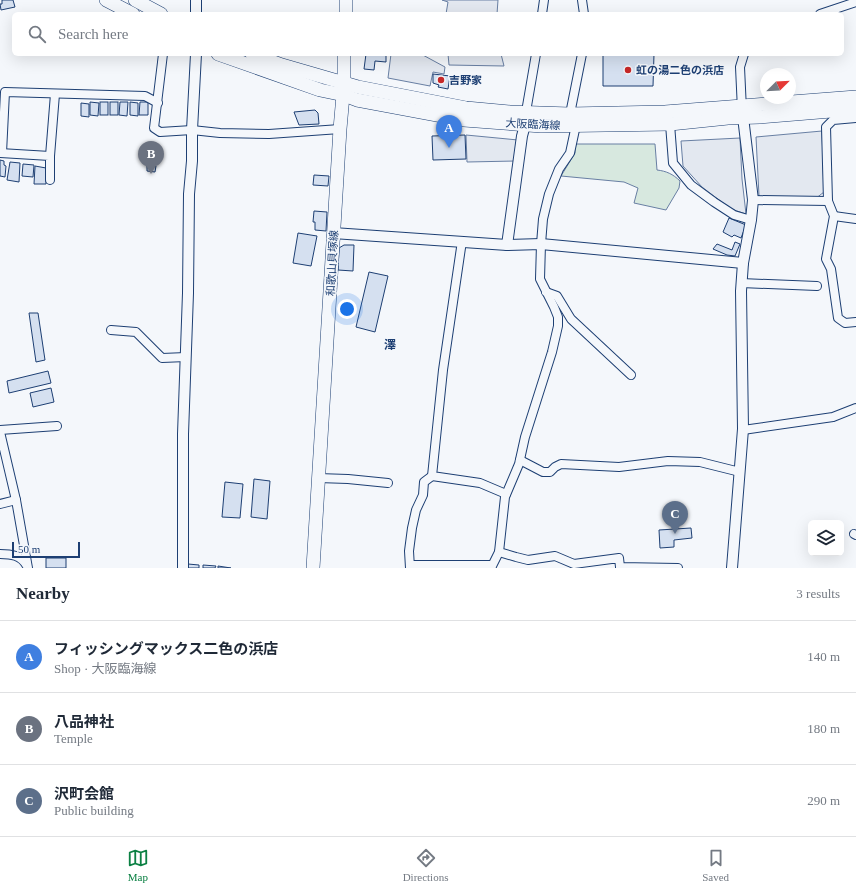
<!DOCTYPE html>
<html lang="en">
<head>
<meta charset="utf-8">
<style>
	:root { --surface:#fff; --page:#f2f2f3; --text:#1f2937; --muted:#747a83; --line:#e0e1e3; --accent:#0b8043 }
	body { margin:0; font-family:"Times New Roman","Noto Sans JP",serif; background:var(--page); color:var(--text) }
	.controls { position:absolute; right:12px; bottom:12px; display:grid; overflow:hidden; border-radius:6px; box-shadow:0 4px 16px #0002 }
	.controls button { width:36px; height:36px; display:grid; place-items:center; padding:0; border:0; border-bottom:1px solid var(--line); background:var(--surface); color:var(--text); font:20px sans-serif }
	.compass { position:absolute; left:760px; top:68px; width:36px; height:36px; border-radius:50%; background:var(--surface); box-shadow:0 4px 16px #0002; rotate:66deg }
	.scale { position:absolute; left:12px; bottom:10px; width:68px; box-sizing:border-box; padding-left:4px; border:2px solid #1d3f73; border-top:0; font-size:11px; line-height:14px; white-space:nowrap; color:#1d3f73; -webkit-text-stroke:3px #f4f7fb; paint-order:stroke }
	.you { position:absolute; left:347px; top:309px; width:14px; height:14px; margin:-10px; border:3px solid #fff; border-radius:50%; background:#1a73e8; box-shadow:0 0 0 6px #1a73e833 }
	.badge { display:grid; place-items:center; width:26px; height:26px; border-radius:50%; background:var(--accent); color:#fff; font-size:13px; font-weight:700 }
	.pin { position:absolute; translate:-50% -33px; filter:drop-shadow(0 1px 2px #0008) }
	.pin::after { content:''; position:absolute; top:21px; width:14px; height:12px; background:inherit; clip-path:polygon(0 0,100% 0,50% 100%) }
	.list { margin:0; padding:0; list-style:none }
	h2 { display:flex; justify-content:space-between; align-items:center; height:52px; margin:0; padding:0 16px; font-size:17px }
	h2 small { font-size:13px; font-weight:400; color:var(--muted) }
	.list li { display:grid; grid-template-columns:26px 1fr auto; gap:12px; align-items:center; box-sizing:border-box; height:72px; padding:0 16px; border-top:1px solid var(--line) }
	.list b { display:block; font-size:15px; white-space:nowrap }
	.list p { margin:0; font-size:13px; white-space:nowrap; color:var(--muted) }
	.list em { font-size:13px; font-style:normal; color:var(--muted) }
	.icon { flex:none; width:22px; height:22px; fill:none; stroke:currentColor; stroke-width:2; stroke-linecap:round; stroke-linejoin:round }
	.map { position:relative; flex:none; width:856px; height:568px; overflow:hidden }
	.search { position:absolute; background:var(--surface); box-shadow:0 4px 16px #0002; left:12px; right:12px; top:12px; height:44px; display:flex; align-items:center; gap:10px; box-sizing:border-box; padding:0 14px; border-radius:6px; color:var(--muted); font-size:15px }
	.sheet { height:268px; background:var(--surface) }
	nav { display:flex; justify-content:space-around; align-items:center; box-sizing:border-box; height:56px; border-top:1px solid var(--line); background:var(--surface); font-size:11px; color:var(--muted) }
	nav a { display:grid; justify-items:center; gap:2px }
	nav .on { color:var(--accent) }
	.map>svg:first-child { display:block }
</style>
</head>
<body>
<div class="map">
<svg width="856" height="568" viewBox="0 0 856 568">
	<rect width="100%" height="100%" fill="#f4f7fb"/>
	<path fill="#d7e8df" stroke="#687fa3" d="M575 144H655L657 170C666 171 673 174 680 181L679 188 666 210 634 203 638 188 624 182 561 176 575 153Z"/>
	<g fill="#e3e8f0" stroke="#687fa3">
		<polygon points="442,0 498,0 497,14 446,14 448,2"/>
		<polygon points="391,54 421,54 445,67 444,74 433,72 430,86 388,78"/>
		<polygon points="448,54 501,54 504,66 449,65"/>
		<polygon points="822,131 824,192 815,199 765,198 759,196 756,137"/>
		<polygon points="466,135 518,140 516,161 467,162"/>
		<polygon points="740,138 742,179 746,214 731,209 702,187 683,166 681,141"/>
	</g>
	<g fill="#d5e0f0" stroke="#1d3f73">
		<polygon points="2,0 13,0 15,7 1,10 0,4 2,4"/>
		<polygon points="366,54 386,54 386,62 375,61 374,70 364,69"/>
		<polygon points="603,54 654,54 653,86 603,86"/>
		<polygon points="433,74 450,76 448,89 438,87 439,85 433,83"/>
		<polygon points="90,102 99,103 98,116 90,115"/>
		<rect x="100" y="102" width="8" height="13"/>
		<rect x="110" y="102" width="8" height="13"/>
		<polygon points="120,102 128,102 127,116 119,115"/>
		<polygon points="130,102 138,103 138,116 130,115"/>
		<polygon points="140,102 148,102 148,115 139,115"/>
		<polygon points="81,103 89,104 89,117 81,116"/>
		<polygon points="315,110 318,113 319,124 299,125 294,112"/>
		<polygon points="465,135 466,159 433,160 432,136"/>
		<polygon points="0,160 4,161 4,165 6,166 5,177 0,176"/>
		<polygon points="10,162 20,163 19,182 7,180"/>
		<polygon points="23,164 34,165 33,177 22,176"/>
		<polygon points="35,166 46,168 46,184 34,184"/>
		<polygon points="147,166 156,166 155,172 147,171"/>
		<polygon points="314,175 329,176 328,186 313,185"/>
		<polygon points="314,211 327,212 326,231 315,230 315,222 313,222"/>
		<polygon points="729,218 746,225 741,238 734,235 732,237 723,232"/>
		<polygon points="298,233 317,236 311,266 293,263"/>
		<polygon points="735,242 740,244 735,256 727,255 713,249 717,244 732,250"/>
		<polygon points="344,245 354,245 353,271 338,270 339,248"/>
		<polygon points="369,272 388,276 375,332 356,327"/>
		<polygon points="29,313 38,313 45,360 36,362"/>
		<polygon points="48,371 51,383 9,393 7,381"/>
		<polygon points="51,388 54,402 33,407 30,393"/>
		<polygon points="254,479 270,481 267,519 251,517"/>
		<polygon points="225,482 243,484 240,518 222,517"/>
		<polygon points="691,528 692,538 674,540 674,547 660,548 659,530"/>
		<rect x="46" y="558" width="20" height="10"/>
		<polygon points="188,564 199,565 199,568 188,568"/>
		<polygon points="203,565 216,566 215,568 203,568"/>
		<polygon points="218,566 231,568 218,568"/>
	</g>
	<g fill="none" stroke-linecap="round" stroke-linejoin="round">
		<g stroke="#1d3f73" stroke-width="10">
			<g id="minor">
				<polyline points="582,0 584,14"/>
				<polyline points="542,14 544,0"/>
				<polyline points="820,14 856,2"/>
				<polyline points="163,54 154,128 160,132 192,130 220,133 269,134 340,129"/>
				<polyline points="742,110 740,67 744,54"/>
				<polyline points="570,114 582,54"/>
				<polyline points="527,116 527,106 536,54"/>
				<polyline points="856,118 833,120 826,127 828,201 834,216 826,259 831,269 838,318 845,323 856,322"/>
				<polyline points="670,124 673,163 691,185 714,202 734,215 751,220"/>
				<polyline points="0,153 50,156 50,180"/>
				<polyline points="2,153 5,92 145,96 158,103"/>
				<polyline points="50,156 55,94"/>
				<polyline points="753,200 828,201"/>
				<polyline points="834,216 856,219"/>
				<polyline points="462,241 443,370 432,476 480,483 506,494"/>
				<polyline points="741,283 817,286"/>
				<polyline points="546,292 557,296 571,319 631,375"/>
				<polyline points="111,330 136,332 162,358 186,357"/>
				<polyline points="0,430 57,426"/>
				<polyline points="743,430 833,417 856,408"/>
				<polyline points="0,432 16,500 28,568"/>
				<polyline points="520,460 543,472 550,472 555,467 561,464 619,467 668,461 700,462 740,472"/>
				<polyline points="318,478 348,479 388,483"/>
				<polyline points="0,504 16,500"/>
				<polyline points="854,534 856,535"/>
				<polyline points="499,552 516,557 528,560 555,556 574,564 619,558 620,567 678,568"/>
				<path d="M0 554C11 554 21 555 27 566"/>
				<polyline points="410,565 492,565"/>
				<polyline points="410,568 409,551 412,528 416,510 423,495 424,482 432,476"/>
				<polyline points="491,568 499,552 505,497 519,464 525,437 552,352 558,326 558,317 554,307 540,279 541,244 543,219 549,194 559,169 570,153 576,125"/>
			</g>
		</g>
		<g stroke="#1d3f73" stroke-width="12">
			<g id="tertiary">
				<polyline points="196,14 196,0"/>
				<polyline points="333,233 507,245 541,244 743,263"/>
				<polyline points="507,245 522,136 525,125"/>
				<polyline points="183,568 183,434 188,293 189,194 192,161 192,130 196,54"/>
				<polyline points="732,568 743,429 741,291 743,263 751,220 753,200 743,117"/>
			</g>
		</g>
		<g stroke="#1d3f73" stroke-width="14">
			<g id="primary">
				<polyline points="106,0 133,14"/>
				<polyline points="135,0 161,14"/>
				<polyline points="346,14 346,0"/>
				<polyline points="218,54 320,90 344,95 357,100 464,120 541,126 670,124 728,118 760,117 856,109"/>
				<polyline points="252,54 282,65 358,87 466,108 510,112 570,114 665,112 856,97"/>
				<polyline points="313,568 340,129 344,84 344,54"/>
			</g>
		</g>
		<use href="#minor" stroke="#f4f7fb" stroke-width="8"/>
		<use href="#tertiary" stroke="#f4f7fb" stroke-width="10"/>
		<use href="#primary" stroke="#f4f7fb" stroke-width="13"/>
	</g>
	<g fill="#c62828" stroke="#f4f7fb" stroke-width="1.5">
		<circle cx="628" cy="70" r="4"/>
		<circle cx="441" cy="80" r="4"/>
	</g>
	<g text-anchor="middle" stroke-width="3" stroke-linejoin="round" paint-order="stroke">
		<g font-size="11" font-weight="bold" fill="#1d3f73" stroke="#f4f7fb" text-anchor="start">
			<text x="636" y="74">虹の湯二色の浜店</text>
			<text x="449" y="84">吉野家</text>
		</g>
		<g font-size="11" fill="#1d3f73" stroke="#f4f7fb">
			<text transform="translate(533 124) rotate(3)" y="4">大阪臨海線</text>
			<text transform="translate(332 263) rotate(-87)" y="4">和歌山貝塚線</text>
		</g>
		<g font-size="12" font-weight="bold" fill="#1d3f73" stroke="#f4f7fb">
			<text x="390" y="349">澤</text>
		</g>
	</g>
</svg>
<div class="controls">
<button><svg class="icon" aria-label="layers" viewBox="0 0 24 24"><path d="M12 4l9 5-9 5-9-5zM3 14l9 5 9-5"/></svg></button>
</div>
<svg class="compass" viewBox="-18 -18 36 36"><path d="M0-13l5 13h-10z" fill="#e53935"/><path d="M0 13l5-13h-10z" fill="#747a83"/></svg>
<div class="scale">50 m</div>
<div class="you"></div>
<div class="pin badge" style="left:449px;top:148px;background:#3f7fe0">A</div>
<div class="pin badge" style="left:151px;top:174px;background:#6b7280">B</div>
<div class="pin badge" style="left:675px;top:534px;background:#5c6f8a">C</div>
<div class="search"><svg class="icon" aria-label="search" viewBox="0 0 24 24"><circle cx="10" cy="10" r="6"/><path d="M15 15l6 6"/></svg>Search here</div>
</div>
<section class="sheet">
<h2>Nearby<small>3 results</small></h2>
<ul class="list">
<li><span class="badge" style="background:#3f7fe0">A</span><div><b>フィッシングマックス二色の浜店</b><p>Shop · 大阪臨海線</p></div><em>140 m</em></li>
<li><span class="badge" style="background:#6b7280">B</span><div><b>八品神社</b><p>Temple</p></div><em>180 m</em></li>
<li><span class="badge" style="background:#5c6f8a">C</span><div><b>沢町会館</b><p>Public building</p></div><em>290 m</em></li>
</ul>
</section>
<nav>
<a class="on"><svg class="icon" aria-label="map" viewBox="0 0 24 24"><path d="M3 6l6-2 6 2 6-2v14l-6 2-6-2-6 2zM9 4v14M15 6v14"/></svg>Map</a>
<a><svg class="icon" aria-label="directions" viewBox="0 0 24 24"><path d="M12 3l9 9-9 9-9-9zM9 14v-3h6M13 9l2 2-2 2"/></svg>Directions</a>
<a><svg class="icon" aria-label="saved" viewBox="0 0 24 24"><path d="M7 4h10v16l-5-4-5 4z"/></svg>Saved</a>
</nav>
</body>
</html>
